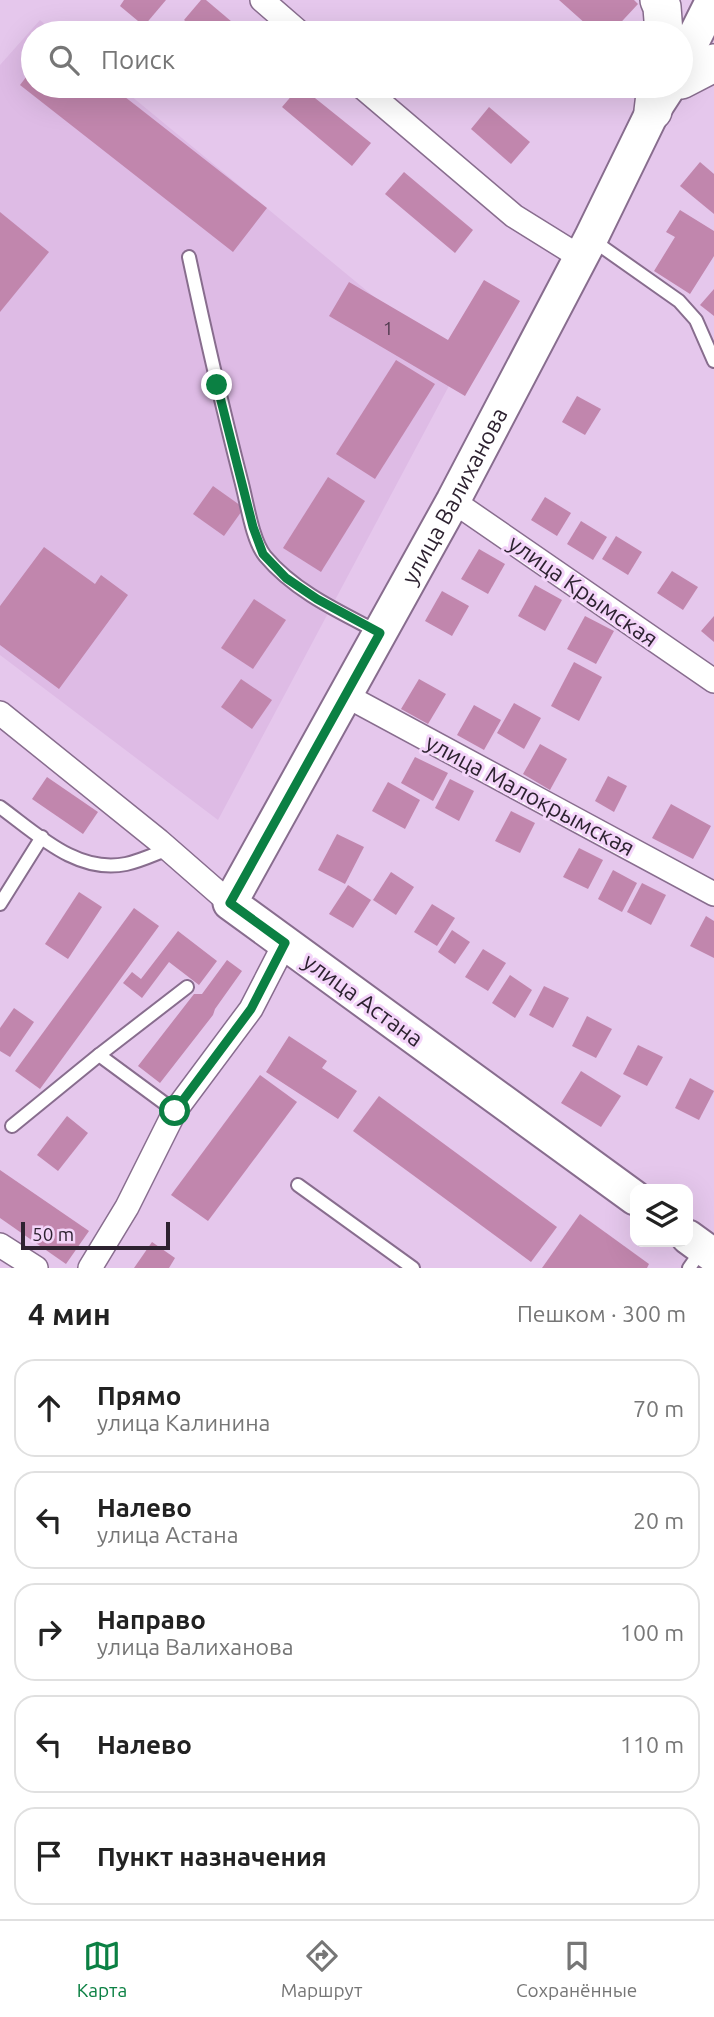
<!DOCTYPE html>
<html lang="ru">
<head>
<meta charset="utf-8">
<style>
	:root { --surface:#fff; --page:#f2f2f2; --text:#222; --muted:#767676; --line:#e0e0e0; --accent:#0b8043 }
	body { margin:0; font-family:Ubuntu,sans-serif; background:var(--page); color:var(--text) }
	.controls { position:absolute; right:21px; bottom:21px; display:grid; overflow:hidden; border-radius:14px; box-shadow:0 7px 28px #0002 }
	.controls button { width:63px; height:63px; display:grid; place-items:center; padding:0; border:0; border-bottom:2px solid var(--line); background:var(--surface); color:var(--text); font:35px sans-serif }
	.scale { position:absolute; left:21px; bottom:18px; width:149px; box-sizing:border-box; padding-left:7px; border:4px solid #2d2230; border-top:0; font-size:19px; line-height:24px; white-space:nowrap; color:#2d2230; -webkit-text-stroke:5px #f3d4f9; paint-order:stroke }
	.stop { position:absolute; width:21px; height:21px; margin:-16px; border:5px solid #0b8043; border-radius:50%; background:#fff }
	.stop.end { background:#0b8043; border-color:#fff; box-shadow:0 2px 7px #0008 }
	.list { margin:0; padding:0; list-style:none }
	h2 { display:flex; justify-content:space-between; align-items:center; height:91px; margin:0; padding:0 28px; font-size:30px }
	h2 small { font-size:23px; font-weight:400; color:var(--muted) }
	.list li { display:grid; grid-template-columns:46px 1fr auto; gap:21px; align-items:center; box-sizing:border-box; height:98px; margin:0 14px 14px; padding:0 14px; border:2px solid var(--line); border-radius:21px }
	.list b { display:block; font-size:26px; white-space:nowrap }
	.list p { margin:0; font-size:23px; white-space:nowrap; color:var(--muted) }
	.list em { font-size:23px; font-style:normal; color:var(--muted) }
	.icon { flex:none; width:38px; height:38px; fill:none; stroke:currentColor; stroke-width:2; stroke-linecap:round; stroke-linejoin:round }
	.map { position:relative; flex:none; width:714px; height:1268px; overflow:hidden }
	.search { position:absolute; background:var(--surface); box-shadow:0 7px 28px #0002; left:21px; right:21px; top:21px; height:77px; display:flex; align-items:center; gap:18px; box-sizing:border-box; padding:0 24px; border-radius:38px; color:var(--muted); font-size:26px }
	.sheet { height:651px; background:var(--surface) }
	nav { display:flex; justify-content:space-around; align-items:center; box-sizing:border-box; height:98px; border-top:2px solid var(--line); background:var(--surface); font-size:19px; color:var(--muted) }
	nav a { display:grid; justify-items:center; gap:4px }
	nav .on { color:var(--accent) }
	.map>svg:first-child { display:block }
</style>
</head>
<body>
<div class="map">
<svg width="714" height="1268" viewBox="0 0 714 1268">
	<rect width="100%" height="100%" fill="#e5c7ec"/>
	<polygon fill="#debbe5" points="40,20 55,33 33,33 33,86 119,86 459,367 218,820 0,655 0,65"/>
	<g fill="#c186ad">
		<polygon points="124,0 166,0 144,26 120,6"/>
		<polygon points="201,0 206,0 245,33 200,33 184,20"/>
		<polygon points="559,0 634,0 638,4 611,33 596,33"/>
		<polygon points="536,24 547,33 527,33"/>
		<polygon points="33,68 33,86 111,86 267,208 233,252 20,85"/>
		<polygon points="300,86 371,143 352,166 282,107"/>
		<polygon points="489,107 530,142 511,164 471,129"/>
		<polygon points="700,162 714,174 714,214 680,186"/>
		<polygon points="404,172 473,230 455,253 385,194"/>
		<polygon points="680,210 714,231 714,256 690,294 654,271 675,237 666,232"/>
		<polygon points="0,212 49,252 0,312"/>
		<polygon points="484,280 520,301 465,396 329,316 349,282 448,340"/>
		<polygon points="714,289 714,316 700,305"/>
		<polygon points="396,360 435,384 375,479 336,454"/>
		<polygon points="577,396 601,409 585,435 562,422"/>
		<polygon points="328,477 365,501 321,572 283,548"/>
		<polygon points="213,486 244,508 224,536 193,514"/>
		<polygon points="545,497 571,513 557,536 531,520"/>
		<polygon points="581,521 607,537 593,560 567,544"/>
		<polygon points="616,536 642,552 628,575 602,559"/>
		<polygon points="44,547 95,584 101,575 128,595 59,689 0,645 0,606"/>
		<polygon points="479,549 505,564 488,594 461,579"/>
		<polygon points="672,571 698,587 683,610 657,593"/>
		<polygon points="535,585 562,600 545,631 518,616"/>
		<polygon points="442,591 469,606 452,636 425,621"/>
		<polygon points="254,599 286,620 253,669 221,648"/>
		<polygon points="585,616 614,631 596,664 567,649"/>
		<polygon points="714,616 714,642 701,631"/>
		<polygon points="574,662 602,677 579,721 551,706"/>
		<polygon points="241,679 272,700 252,729 221,707"/>
		<polygon points="419,679 446,694 428,724 401,709"/>
		<polygon points="514,703 541,718 524,749 497,733"/>
		<polygon points="474,705 501,720 484,750 457,735"/>
		<polygon points="540,744 567,759 550,790 523,774"/>
		<polygon points="415,757 448,773 433,801 401,783"/>
		<polygon points="608,776 627,786 614,812 595,801"/>
		<polygon points="47,777 98,812 83,834 32,799"/>
		<polygon points="450,779 474,791 459,821 435,808"/>
		<polygon points="388,782 420,800 405,829 372,811"/>
		<polygon points="671,804 711,826 693,859 652,838"/>
		<polygon points="511,811 535,823 520,853 495,841"/>
		<polygon points="337,834 364,847 345,884 318,870"/>
		<polygon points="579,848 603,860 588,889 563,877"/>
		<polygon points="613,870 637,883 622,912 598,899"/>
		<polygon points="391,872 414,887 396,915 373,900"/>
		<polygon points="642,883 666,895 651,925 627,912"/>
		<polygon points="348,885 371,900 353,928 329,914"/>
		<polygon points="79,892 102,907 68,959 45,944"/>
		<polygon points="432,904 455,918 437,946 414,932"/>
		<polygon points="134,908 159,926 40,1089 15,1071"/>
		<polygon points="706,916 714,921 714,958 690,946"/>
		<polygon points="452,930 470,942 455,964 438,952"/>
		<polygon points="178,931 217,961 199,985 169,962 142,998 123,983 132,972 141,979"/>
		<polygon points="483,949 506,963 488,991 465,977"/>
		<polygon points="227,960 242,971 215,1009 213,1015 160,1083 138,1066 194,994 202,994"/>
		<polygon points="510,975 532,990 515,1018 492,1003"/>
		<polygon points="544,986 569,998 553,1028 529,1015"/>
		<polygon points="14,1008 34,1022 10,1057 0,1051 0,1028"/>
		<polygon points="587,1016 612,1029 596,1058 572,1046"/>
		<polygon points="289,1036 327,1061 322,1068 357,1091 338,1119 266,1072"/>
		<polygon points="638,1045 663,1057 647,1086 623,1074"/>
		<polygon points="581,1071 621,1096 601,1127 561,1103"/>
		<polygon points="260,1075 297,1102 208,1221 171,1195"/>
		<polygon points="690,1078 714,1091 699,1120 675,1108"/>
		<polygon points="379,1096 557,1227 531,1262 353,1131"/>
		<polygon points="67,1116 88,1133 58,1171 37,1155"/>
		<polygon points="0,1170 89,1231 66,1264 0,1218"/>
		<polygon points="580,1214 649,1264 647,1268 542,1268"/>
		<polygon points="152,1242 175,1258 169,1268 134,1268"/>
	</g>
	<g fill="none" stroke-linecap="round" stroke-linejoin="round">
		<g stroke="#886d8e" stroke-width="16">
			<g id="lane">
				<polyline points="591,239 679,301 696,320 714,361"/>
				<path d="M189 257C205 332 222 406 241 480 247 502 252 540 265 556 295 592 340 612 380 633"/>
				<path d="M0 807C37 834 77 874 126 864 140 861 155 854 168 849"/>
				<polyline points="0,904 42,837"/>
				<polyline points="99,1055 175,1111"/>
				<polyline points="12,1126 99,1055 187,987"/>
				<polyline points="298,1185 413,1268"/>
				<polyline points="689,1268 703,1248"/>
			</g>
		</g>
		<g stroke="#886d8e" stroke-width="26">
			<g id="street">
				<polyline points="262,0 300,33"/>
				<polyline points="361,86 514,216 580,257"/>
				<polyline points="453,501 714,681"/>
				<polyline points="345,695 714,894"/>
				<polyline points="0,713 159,841 230,903"/>
				<polyline points="0,1245 36,1268"/>
				<polyline points="90,1268 127,1207 175,1111 251,1009 285,943"/>
			</g>
		</g>
		<g stroke="#886d8e" stroke-width="37">
			<g id="secondary">
				<polyline points="681,64 713,0"/>
				<path id="s1" d="M635 1198 230 903 453 501 591 238 653 111 668 88"/>
				<polyline points="688,1237 714,1256"/>
			</g>
		</g>
		<g stroke="#886d8e" stroke-width="40">
			<g id="primary">
				<polyline points="659,0 662,7 664,33"/>
				<polyline points="681,80 714,63"/>
				<polyline points="653,111 656,86"/>
			</g>
		</g>
		<use href="#lane" stroke="#fff" stroke-width="12"/>
		<use href="#street" stroke="#fff" stroke-width="23"/>
		<use href="#secondary" stroke="#fff" stroke-width="33"/>
		<use href="#primary" stroke="#fff" stroke-width="37"/>
	</g>
	<g fill="none" stroke-linecap="round" stroke-linejoin="round">
		<polyline stroke="#0b8043" stroke-width="9" points="175,1111 251,1009 285,943 230,903 380,633 317,599 286,578 263,554 253,527 217,385"/>
	</g>
	<g text-anchor="middle" stroke-width="6" stroke-linejoin="round" paint-order="stroke">
		<g font-size="19" fill="#523b4f">
			<text x="388" y="335">1</text>
		</g>
		<g font-size="23" fill="#2d2230" stroke="#f3d4f9">
			<text dy="8" stroke="none"><textPath href="#s1" startOffset="966">улица Валиханова</textPath></text>
			<text transform="translate(583 591) rotate(35)" y="8">улица Крымская</text>
			<text transform="translate(530 795) rotate(28)" y="8">улица Малокрымская</text>
			<text transform="translate(363 1000) rotate(36)" y="8">улица Астана</text>
		</g>
	</g>
</svg>
<div class="controls">
<button><svg class="icon" aria-label="layers" viewBox="0 0 24 24"><path d="M12 4l9 5-9 5-9-5zM3 14l9 5 9-5"/></svg></button>
</div>
<div class="scale">50 m</div>
<div class="stop" style="left:175px;top:1111px"></div>
<div class="stop end" style="left:217px;top:385px"></div>
<div class="search"><svg class="icon" aria-label="search" viewBox="0 0 24 24"><circle cx="10" cy="10" r="6"/><path d="M15 15l6 6"/></svg>Поиск</div>
</div>
<section class="sheet">
<h2>4 мин<small>Пешком · 300 m</small></h2>
<ul class="list">
<li><svg class="icon" aria-label="ahead" viewBox="0 0 24 24"><path d="M12 20V5M6 11l6-6 6 6"/></svg><div><b>Прямо</b><p>улица Калинина</p></div><em>70 m</em></li>
<li><svg class="icon" aria-label="left" viewBox="0 0 24 24"><path d="M17 20v-9H6M10 6l-5 5 5 5"/></svg><div><b>Налево</b><p>улица Астана</p></div><em>20 m</em></li>
<li><svg class="icon" aria-label="right" viewBox="0 0 24 24"><path d="M7 20v-9h11M14 6l5 5-5 5"/></svg><div><b>Направо</b><p>улица Валиханова</p></div><em>100 m</em></li>
<li><svg class="icon" aria-label="left" viewBox="0 0 24 24"><path d="M17 20v-9H6M10 6l-5 5 5 5"/></svg><div><b>Налево</b></div><em>110 m</em></li>
<li><svg class="icon" aria-label="arrive" viewBox="0 0 24 24"><path d="M6 21V4h12l-3 4 3 4H6"/></svg><div><b>Пункт назначения</b></div></li>
</ul>
</section>
<nav>
<a class="on"><svg class="icon" aria-label="map" viewBox="0 0 24 24"><path d="M3 6l6-2 6 2 6-2v14l-6 2-6-2-6 2zM9 4v14M15 6v14"/></svg>Карта</a>
<a><svg class="icon" aria-label="directions" viewBox="0 0 24 24"><path d="M12 3l9 9-9 9-9-9zM9 14v-3h6M13 9l2 2-2 2"/></svg>Маршрут</a>
<a><svg class="icon" aria-label="saved" viewBox="0 0 24 24"><path d="M7 4h10v16l-5-4-5 4z"/></svg>Сохранённые</a>
</nav>
</body>
</html>
